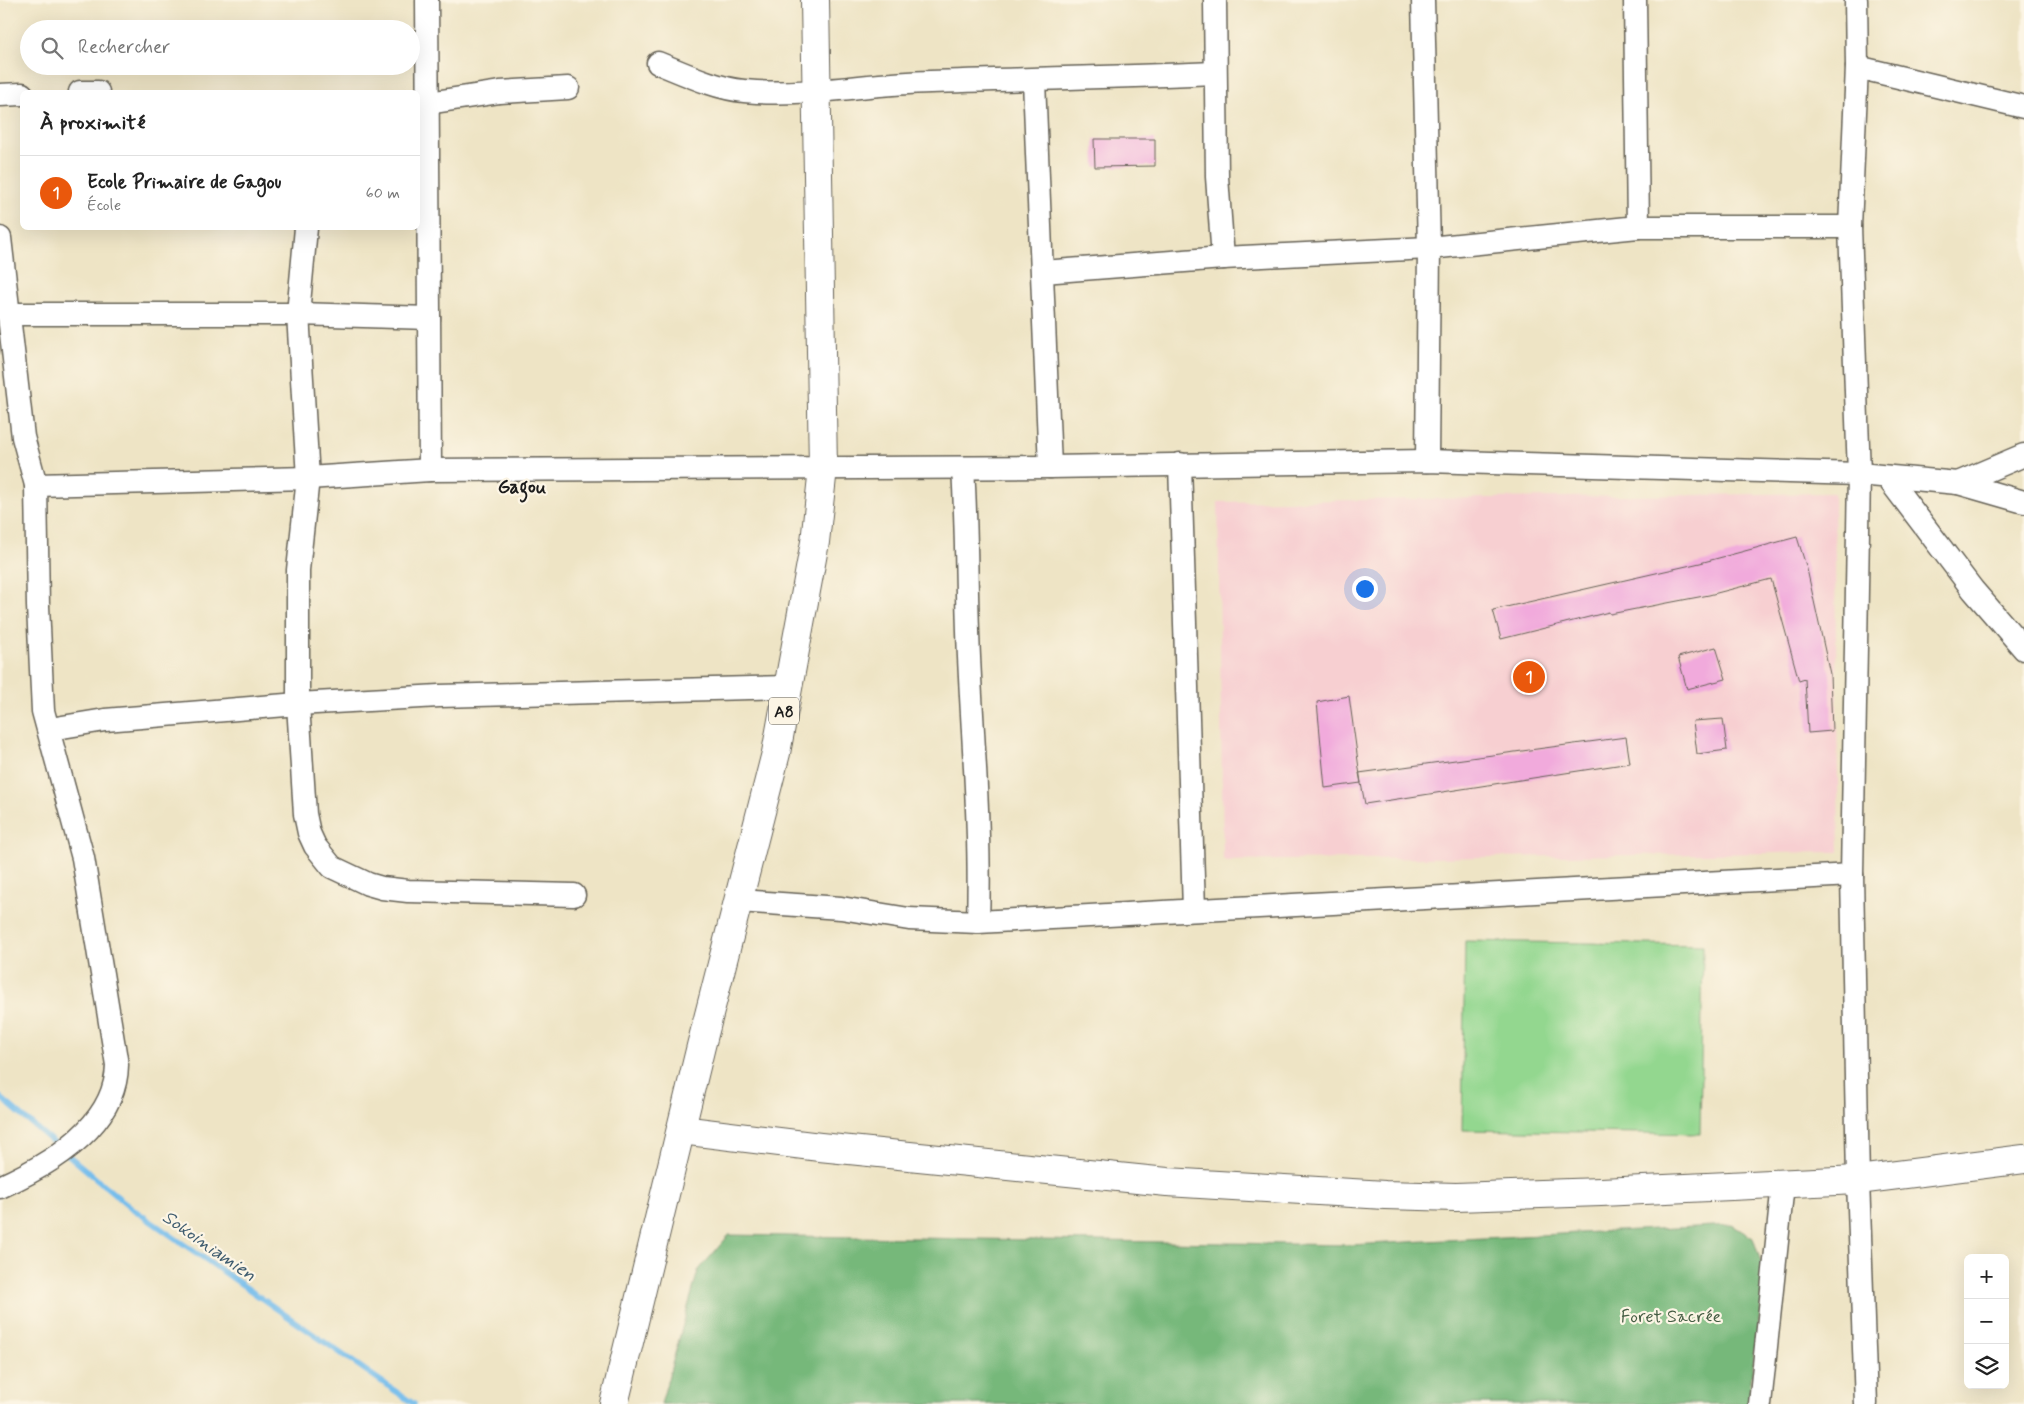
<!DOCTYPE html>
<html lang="fr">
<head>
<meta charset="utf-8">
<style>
	:root { --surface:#fff; --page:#f6f6f6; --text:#222; --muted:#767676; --line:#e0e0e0; --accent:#ea580c }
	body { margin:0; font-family:Mynerve,sans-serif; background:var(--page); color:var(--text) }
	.controls { position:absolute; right:15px; bottom:15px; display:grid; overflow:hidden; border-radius:8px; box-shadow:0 5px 20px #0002 }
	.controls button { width:45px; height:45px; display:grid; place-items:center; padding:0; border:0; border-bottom:1px solid var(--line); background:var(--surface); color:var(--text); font:25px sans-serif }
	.you { position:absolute; left:1364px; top:588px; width:18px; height:18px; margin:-12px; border:4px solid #fff; border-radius:50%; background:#1a73e8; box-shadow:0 0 0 8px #1a73e833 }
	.badge { display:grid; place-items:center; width:32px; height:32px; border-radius:50%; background:var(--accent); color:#fff; font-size:16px; font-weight:700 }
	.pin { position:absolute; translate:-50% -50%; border:2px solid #fff; box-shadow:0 1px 5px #0006 }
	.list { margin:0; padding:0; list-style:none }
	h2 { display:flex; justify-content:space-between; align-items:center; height:65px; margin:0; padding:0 20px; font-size:21px }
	h2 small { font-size:16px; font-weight:400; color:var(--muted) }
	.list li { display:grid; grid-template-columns:32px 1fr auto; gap:15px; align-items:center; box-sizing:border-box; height:75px; padding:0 20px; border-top:1px solid var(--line) }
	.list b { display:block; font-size:19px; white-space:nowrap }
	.list p { margin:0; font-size:16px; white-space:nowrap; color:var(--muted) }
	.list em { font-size:16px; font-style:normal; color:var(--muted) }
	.icon { flex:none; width:28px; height:28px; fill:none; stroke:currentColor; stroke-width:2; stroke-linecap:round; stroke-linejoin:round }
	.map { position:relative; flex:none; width:2024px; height:1404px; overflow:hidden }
	.search { position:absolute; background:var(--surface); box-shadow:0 5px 20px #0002; left:20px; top:20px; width:400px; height:55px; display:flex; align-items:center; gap:12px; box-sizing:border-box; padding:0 18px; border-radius:28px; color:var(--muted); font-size:19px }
	.panel { position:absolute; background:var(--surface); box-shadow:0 5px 20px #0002; left:20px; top:90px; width:400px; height:140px; border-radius:8px }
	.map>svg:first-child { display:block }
</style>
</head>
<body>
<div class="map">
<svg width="2024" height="1404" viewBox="0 0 2024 1404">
	<rect width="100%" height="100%" fill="#fcf5e5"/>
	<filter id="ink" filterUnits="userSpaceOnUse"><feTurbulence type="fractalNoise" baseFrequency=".02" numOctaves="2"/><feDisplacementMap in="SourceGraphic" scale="10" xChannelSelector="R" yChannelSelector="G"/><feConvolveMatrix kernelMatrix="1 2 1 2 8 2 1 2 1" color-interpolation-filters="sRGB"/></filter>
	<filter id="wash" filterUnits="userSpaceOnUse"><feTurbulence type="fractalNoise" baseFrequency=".0096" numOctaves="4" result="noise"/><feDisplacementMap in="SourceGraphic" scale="20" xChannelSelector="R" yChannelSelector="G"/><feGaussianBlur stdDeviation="1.12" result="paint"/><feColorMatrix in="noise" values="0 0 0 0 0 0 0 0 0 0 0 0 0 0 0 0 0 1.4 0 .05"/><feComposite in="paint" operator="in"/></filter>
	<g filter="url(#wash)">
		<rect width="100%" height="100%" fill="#eee4c5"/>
		<polygon fill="#f7cfd1" points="1834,493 1839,852 1223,861 1218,502"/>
		<polygon fill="#93d78f" stroke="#587a56" points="1465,941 1703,945 1700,1134 1462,1130"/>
		<polygon fill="#76b87a" stroke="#496a4b" points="1732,1225 1753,1238 1765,1274 1748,1404 661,1404 698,1271 729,1235 1350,1245"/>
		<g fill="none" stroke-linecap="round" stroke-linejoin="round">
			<g stroke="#74bdec" stroke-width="5.5">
				<polyline points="0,1097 60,1148"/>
				<polyline points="67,1154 130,1207 414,1404"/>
			</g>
		</g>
		<g id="blocks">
			<g fill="#f1aadc">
				<polygon points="1094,139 1155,139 1155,166 1095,167"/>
				<polygon points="1797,537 1807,569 1830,674 1832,731 1808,733 1805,679 1799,681 1771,579 1709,595 1610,614 1609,612 1501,639 1493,610 1700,563"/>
				<polygon points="1716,647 1726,679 1687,689 1678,657"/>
				<polygon points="1349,696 1361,783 1325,788 1317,702"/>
				<polygon points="1723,719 1727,750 1697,754 1693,721"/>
				<polygon points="1626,737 1630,763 1365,804 1359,773"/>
			</g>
		</g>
	</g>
	<g filter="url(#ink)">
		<use href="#blocks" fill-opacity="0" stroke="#666257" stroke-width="1"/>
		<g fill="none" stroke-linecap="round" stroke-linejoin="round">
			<g stroke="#666257" stroke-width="25">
				<g id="street">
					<polyline points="427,0 430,470"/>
					<polyline points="1215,0 1217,177 1223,258"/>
					<polyline points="1423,0 1429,248 1427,461"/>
					<polyline points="1635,0 1638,227"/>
					<polyline points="1856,0 1857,67 1850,227 1859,474 1852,875 1858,1180 1866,1404"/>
					<path d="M658 63C683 73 717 89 744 91 807 97 868 83 930 82 1025 79 1119 77 1214 73"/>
					<polyline points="1857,67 2024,107"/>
					<polyline points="1034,81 1050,467"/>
					<polyline points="80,92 98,92"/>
					<polyline points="0,95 22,94"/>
					<polyline points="418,102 428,103 500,92 568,88"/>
					<polyline points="306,228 298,314 308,478 298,570 298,704 305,814 309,833 315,846 332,867 368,884 382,888 408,891 574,895"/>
					<path d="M0 238 23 437 36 485 38 606 43 711 83 858 117 1065C116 1126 49 1165 0 1187"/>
					<polyline points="1043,272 1223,258 1429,248 1638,227 1850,227"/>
					<polyline points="8,314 298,314 429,318"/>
					<polyline points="1180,464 1194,910"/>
					<path d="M963 468C967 531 966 594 969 657 973 745 981 834 978 922"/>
					<polyline points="1887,477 1973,590 2024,649"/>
					<polyline points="1958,483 2024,455"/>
					<polyline points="36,485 308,478 430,470 1050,467 1427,461 1859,474 1958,483 2024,502"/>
					<polyline points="50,729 105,720 298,704 439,696 789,687"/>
					<polyline points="739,901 841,908 909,919 978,922 1852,875"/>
					<polyline points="1760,1404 1783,1184"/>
				</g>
			</g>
			<g stroke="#666257" stroke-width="30">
				<polyline id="secondary" points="681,1130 820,1147 1167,1182 1385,1195 1456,1197 1601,1192 1858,1180 2024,1159"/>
			</g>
			<g stroke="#666257" stroke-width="30">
				<polyline id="primary" points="614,1404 701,1046 776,753 815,542 823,468 815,0"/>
			</g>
			<use href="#street" stroke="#fff" stroke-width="22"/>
			<use href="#secondary" stroke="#fff" stroke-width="28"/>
			<use href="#primary" stroke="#fff" stroke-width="28"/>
		</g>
	</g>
	<g text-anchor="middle" stroke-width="4.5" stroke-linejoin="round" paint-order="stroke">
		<rect fill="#fcf5e5" stroke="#5f5d58" stroke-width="1" x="769" y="697.5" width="30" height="27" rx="4"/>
		<g font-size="16" font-weight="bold" fill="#1c1c1c">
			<text x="784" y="717">A8</text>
		</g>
		<g font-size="18" fill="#465d44" stroke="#fcf5e5">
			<text x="1671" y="1322">Foret Sacrée</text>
		</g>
		<g font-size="19" font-weight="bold" fill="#1c1c1c" stroke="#fcf5e5">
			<text x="522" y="493">Gagou</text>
		</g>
		<g font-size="19" font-style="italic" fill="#3f5c6f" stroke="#fcf5e5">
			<text transform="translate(210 1245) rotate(35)" y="7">Sokoiniamien</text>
		</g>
	</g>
</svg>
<div class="controls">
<button>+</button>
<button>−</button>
<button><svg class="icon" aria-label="layers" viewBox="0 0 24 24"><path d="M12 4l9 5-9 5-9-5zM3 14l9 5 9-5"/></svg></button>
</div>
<div class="you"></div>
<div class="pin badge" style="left:1529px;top:677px">1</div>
<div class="search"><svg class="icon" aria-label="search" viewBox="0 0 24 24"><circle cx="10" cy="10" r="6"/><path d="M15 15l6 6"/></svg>Rechercher</div>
<section class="panel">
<h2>À proximité<small></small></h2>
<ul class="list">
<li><span class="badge">1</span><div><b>Ecole Primaire de Gagou</b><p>École</p></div><em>60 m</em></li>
</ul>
</section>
</div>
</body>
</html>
